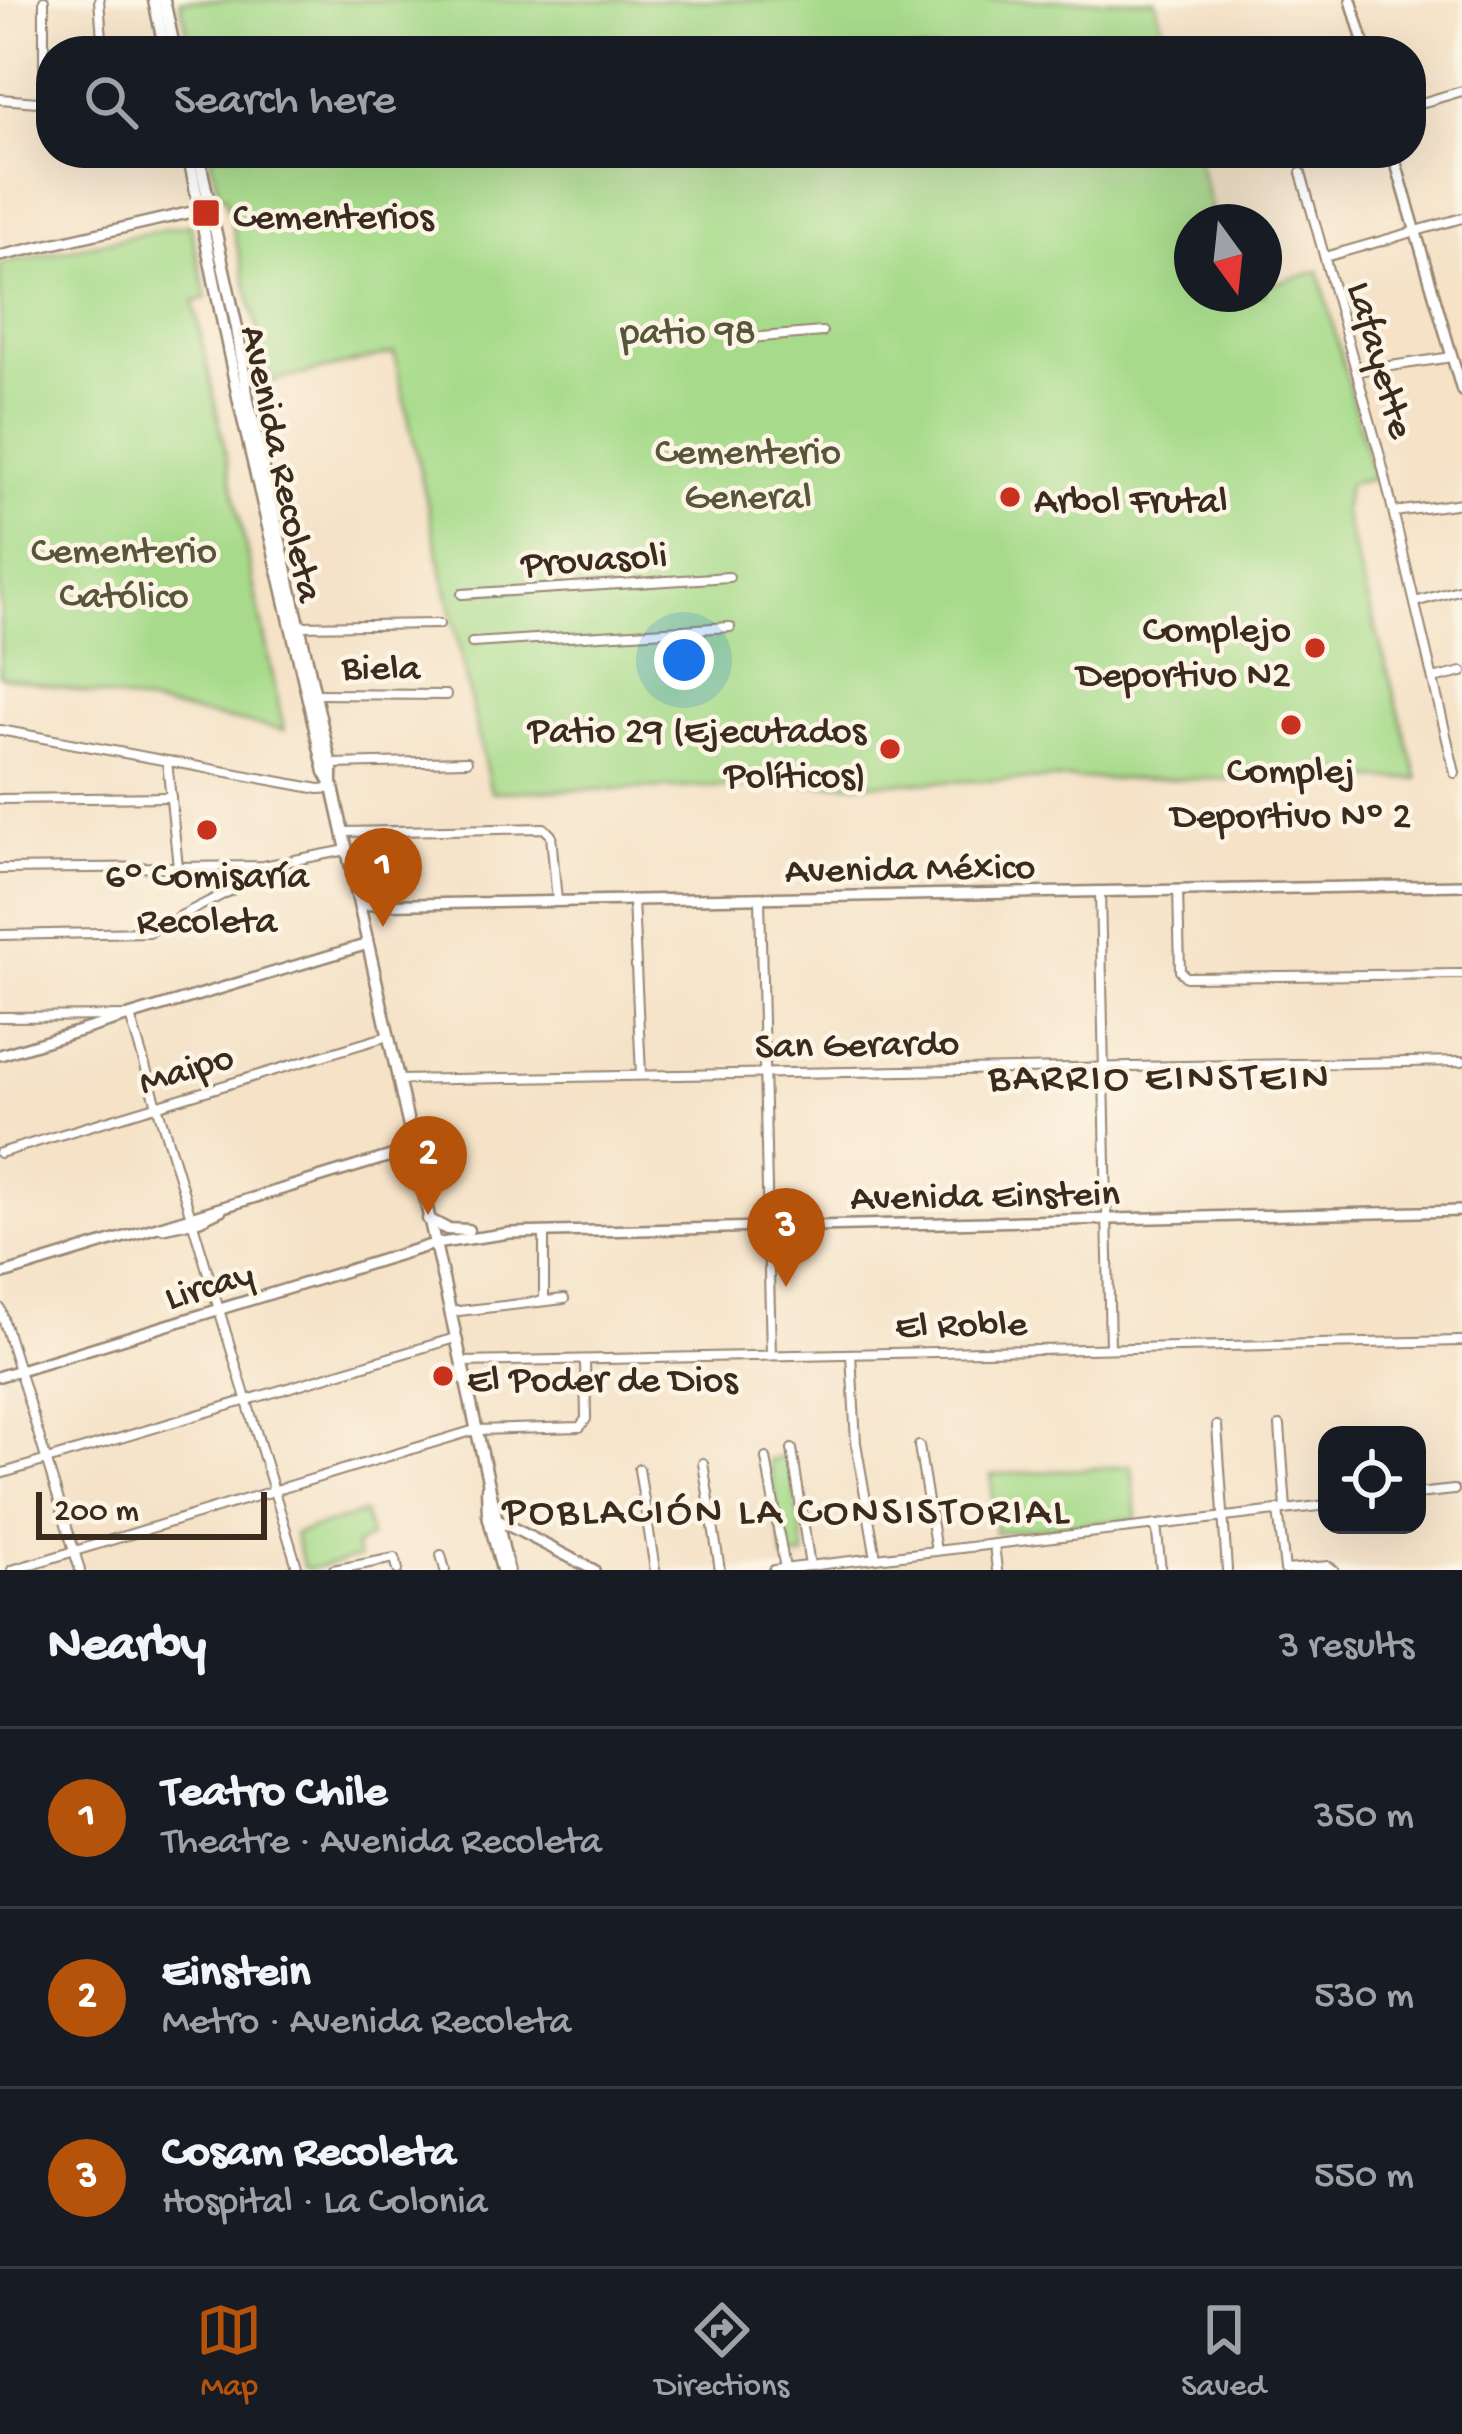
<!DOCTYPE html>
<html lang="en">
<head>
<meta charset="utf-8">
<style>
	:root { --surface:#171b24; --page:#242831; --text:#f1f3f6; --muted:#9ea1a6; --line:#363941; --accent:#b45309 }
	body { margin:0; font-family:"Gochi Hand",sans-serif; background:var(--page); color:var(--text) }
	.controls { position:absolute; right:36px; bottom:36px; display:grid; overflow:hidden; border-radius:24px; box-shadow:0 12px 48px #0002 }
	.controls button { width:108px; height:108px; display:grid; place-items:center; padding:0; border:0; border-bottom:3px solid var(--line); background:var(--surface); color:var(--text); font:60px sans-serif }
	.compass { position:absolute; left:1174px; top:204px; width:108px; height:108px; border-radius:50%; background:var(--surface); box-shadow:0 12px 48px #0002; rotate:165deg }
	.scale { position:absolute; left:36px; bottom:30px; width:231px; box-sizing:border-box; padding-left:12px; border:6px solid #3b2a1e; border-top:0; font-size:33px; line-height:42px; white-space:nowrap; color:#3b2a1e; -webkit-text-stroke:9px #fcf5e5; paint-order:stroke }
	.you { position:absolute; left:684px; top:660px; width:42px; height:42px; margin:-30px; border:9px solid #fff; border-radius:50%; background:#1a73e8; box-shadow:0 0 0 18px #1a73e833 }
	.badge { display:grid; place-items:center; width:78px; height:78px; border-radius:50%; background:var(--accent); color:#fff; font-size:39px; font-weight:700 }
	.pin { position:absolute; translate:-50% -99px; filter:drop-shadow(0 3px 6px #0008) }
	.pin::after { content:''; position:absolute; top:63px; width:42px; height:36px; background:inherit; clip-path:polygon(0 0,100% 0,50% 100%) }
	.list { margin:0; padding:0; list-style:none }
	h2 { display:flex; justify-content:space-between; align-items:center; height:156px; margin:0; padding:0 48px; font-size:51px }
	h2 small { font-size:39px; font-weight:400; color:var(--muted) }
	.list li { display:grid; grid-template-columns:78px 1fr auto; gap:36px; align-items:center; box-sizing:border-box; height:180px; padding:0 48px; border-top:3px solid var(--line) }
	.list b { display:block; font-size:45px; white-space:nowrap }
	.list p { margin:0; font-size:39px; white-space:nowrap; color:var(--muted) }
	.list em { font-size:39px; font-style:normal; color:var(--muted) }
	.icon { flex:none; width:66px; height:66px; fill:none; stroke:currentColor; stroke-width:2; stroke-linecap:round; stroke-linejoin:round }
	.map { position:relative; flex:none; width:1462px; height:1570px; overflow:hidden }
	.search { position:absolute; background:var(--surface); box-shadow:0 12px 48px #0002; left:36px; right:36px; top:36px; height:132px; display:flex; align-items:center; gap:30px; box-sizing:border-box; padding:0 42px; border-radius:48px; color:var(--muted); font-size:45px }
	.sheet { height:696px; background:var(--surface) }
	nav { display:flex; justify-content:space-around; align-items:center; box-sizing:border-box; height:168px; border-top:3px solid var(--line); background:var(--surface); font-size:33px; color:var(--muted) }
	nav a { display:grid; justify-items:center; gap:6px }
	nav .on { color:var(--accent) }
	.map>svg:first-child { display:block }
</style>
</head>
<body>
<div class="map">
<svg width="1462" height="1570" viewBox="0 0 1462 1570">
	<rect width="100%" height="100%" fill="#fcf5e5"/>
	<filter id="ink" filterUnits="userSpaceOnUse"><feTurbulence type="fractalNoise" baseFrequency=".00833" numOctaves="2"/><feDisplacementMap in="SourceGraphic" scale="24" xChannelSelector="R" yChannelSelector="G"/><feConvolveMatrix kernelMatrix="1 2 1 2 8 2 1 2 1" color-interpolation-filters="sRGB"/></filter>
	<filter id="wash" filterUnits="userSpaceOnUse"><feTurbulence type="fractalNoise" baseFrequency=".004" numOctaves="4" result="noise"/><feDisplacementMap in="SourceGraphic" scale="48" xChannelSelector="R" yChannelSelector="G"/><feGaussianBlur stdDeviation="2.7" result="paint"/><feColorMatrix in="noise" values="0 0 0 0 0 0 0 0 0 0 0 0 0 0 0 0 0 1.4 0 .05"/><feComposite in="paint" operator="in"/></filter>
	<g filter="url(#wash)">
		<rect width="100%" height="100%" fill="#f5e2c7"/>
		<g fill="#a7db8b" stroke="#718254" stroke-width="3">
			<polygon points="180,0 1155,0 1169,51 192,51"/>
			<polygon points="209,153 1196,153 1215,222 1192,222 1192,294 1264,294 1264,286 1319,271 1373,479 1348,484 1343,511 1418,779 1059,779 491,792 394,353 270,382 225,196 220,196"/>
			<polygon points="190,224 207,298 194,302 284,730 0,676 0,264"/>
			<polygon points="789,1457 805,1556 784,1559 769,1460"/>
			<polygon points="1132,1466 1137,1518 995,1533 991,1475"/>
			<polygon points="364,1513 370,1537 355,1546 359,1558 310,1569 304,1567 294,1534"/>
		</g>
	</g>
	<g filter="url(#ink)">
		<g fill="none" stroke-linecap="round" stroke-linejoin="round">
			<g stroke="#988672" stroke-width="12">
				<g id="minor">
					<polyline points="99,0 103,51"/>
					<polyline points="0,99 51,103"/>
					<polyline points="44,102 44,0"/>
					<polyline points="1411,106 1462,91"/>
					<polyline points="1301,173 1380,456 1455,773"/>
					<polyline points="1325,257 1462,218"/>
					<polyline points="738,339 822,332"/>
					<polyline points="1357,371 1452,357"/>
					<polyline points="1394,512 1462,503"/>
					<polyline points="462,594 729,577"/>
					<polyline points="1415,602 1462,589"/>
					<polyline points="299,626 439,624"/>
					<polyline points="472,643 730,627"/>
					<polyline points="1433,679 1462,672"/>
					<polyline points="314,694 446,695"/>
					<polyline points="0,730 319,789 333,788"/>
					<polyline points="167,761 178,867"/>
					<polyline points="331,764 467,761"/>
					<polyline points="0,799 171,797"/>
					<polyline points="343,832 544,828 551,835 557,901"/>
					<polyline points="0,869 263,866 347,850"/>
					<polyline points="1178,890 1180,971 1186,977 1462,974"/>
					<polyline points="1100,891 1110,1348"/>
					<polyline points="760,898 771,1355"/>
					<polyline points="633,900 641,1075"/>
					<polyline points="0,935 149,932 277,867"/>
					<polyline points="0,1017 130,1016 298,1570"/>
					<polyline points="398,1080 1462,1061"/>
					<polyline points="0,1153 388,1036"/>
					<polyline points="544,1301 544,1232"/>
					<polyline points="0,1308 80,1570"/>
					<polyline points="450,1312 564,1299"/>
					<polyline points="851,1354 856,1443 876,1558"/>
					<polyline points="462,1362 1462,1341"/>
					<polyline points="1217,1426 1227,1570"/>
					<polyline points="1280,1426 1286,1509"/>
					<polyline points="919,1446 936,1551"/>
					<polyline points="792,1449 810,1566"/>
					<polyline points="766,1458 785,1569"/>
					<polyline points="703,1463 720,1570"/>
					<polyline points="639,1469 655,1570"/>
					<polyline points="0,1474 455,1338"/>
					<polyline points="1417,1494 1454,1490"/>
					<polyline points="1278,1510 1285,1570"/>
					<polyline points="1156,1525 1161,1570"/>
					<polyline points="994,1544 997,1570"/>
					<polyline points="441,1555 445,1570"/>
					<polyline points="12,1570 475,1430 580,1427 586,1419 585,1360"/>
					<polyline points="333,1570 395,1558 398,1570"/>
					<polyline points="774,1570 1327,1505"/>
					<polyline points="1286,1570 1328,1566 1334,1570"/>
				</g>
			</g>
			<g stroke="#988672" stroke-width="14">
				<g id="tertiary">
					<polyline points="1351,0 1366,51"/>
					<polyline points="1393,153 1462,391"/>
					<polyline points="359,905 1462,885"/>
					<polyline points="0,1055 368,944"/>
					<polyline points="163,1228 200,1220 221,1210"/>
					<polyline points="0,1275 394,1155 411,1138"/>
				</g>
			</g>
			<g stroke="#988672" stroke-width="14">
				<g id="secondary">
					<polyline points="0,256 205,209"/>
					<polyline points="0,1376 434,1244 510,1233 1462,1211"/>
					<polyline points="492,1517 594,1570"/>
				</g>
			</g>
			<g stroke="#988672" stroke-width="15">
				<g id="primary">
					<polyline points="154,0 165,51"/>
					<polyline points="164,0 175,51"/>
					<polyline points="188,153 239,402 325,772 330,781"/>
					<polyline points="198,153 237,328 248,400 332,770 332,783 508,1570"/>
					<polyline points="428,1219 447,1229 468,1230"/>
					<polyline points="487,1488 488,1515 502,1570"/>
				</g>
			</g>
			<use href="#minor" stroke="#fff" stroke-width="8"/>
			<use href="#tertiary" stroke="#fff" stroke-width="9"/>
			<use href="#secondary" stroke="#fff" stroke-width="9"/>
			<use href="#primary" stroke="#fff" stroke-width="10"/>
		</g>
	</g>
	<g fill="#c8321e" stroke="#fcf5e5" stroke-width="4.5">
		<rect x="191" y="198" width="30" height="30" rx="6"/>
		<circle cx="1010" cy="497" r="12"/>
		<circle cx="1315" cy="648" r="12"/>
		<circle cx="1291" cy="725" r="12"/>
		<circle cx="890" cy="749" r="12"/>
		<circle cx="207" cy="830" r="12"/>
		<circle cx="443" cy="1376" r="12"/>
	</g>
	<g text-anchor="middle" stroke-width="9" stroke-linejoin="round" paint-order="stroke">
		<g font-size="39" fill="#3b2a1e" stroke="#fcf5e5" text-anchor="start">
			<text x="233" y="227">Cementerios</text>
			<text x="1034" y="511">Arbol Frutal</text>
			<text x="1291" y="640" text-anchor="end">Complejo<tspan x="1291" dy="45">Deportivo N2</tspan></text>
			<text x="866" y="741" text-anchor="end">Patio 29 (Ejecutados<tspan x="866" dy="45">Políticos)</tspan></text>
			<text x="1291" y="781" text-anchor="middle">Complej<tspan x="1291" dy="45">Deportivo Nº 2</tspan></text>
			<text x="207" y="886" text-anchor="middle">6° Comisaría<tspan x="207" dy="45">Recoleta</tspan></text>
			<text x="467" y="1390">El Poder de Dios</text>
		</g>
		<g font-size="39" fill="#565639" stroke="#fcf5e5">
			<text x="688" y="342">patio 98</text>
			<text x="748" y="462">Cementerio<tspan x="748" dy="45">General</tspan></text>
			<text x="124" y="561">Cementerio<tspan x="124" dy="45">Católico</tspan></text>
		</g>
		<g font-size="39" fill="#3b2a1e" stroke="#fcf5e5">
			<text transform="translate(1384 359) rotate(74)" y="14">Lafayette</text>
			<text transform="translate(285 463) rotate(78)" y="14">Avenida Recoleta</text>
			<text transform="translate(594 556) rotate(-4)" y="14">Provasoli</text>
			<text transform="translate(381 664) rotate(1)" y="14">Biela</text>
			<text transform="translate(910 865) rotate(-1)" y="14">Avenida México</text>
			<text transform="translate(857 1041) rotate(-1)" y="14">San Gerardo</text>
			<text transform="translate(185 1066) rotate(-17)" y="14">Maipo</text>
			<text transform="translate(985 1192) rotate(-1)" y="14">Avenida Einstein</text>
			<text transform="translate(208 1282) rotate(-17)" y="14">Lircay</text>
			<text transform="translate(961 1321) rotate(-1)" y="14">El Roble</text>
		</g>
		<g font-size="42" letter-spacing="3" fill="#3b2a1e" stroke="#fcf5e5">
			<text x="1160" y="1088">BARRIO EINSTEIN</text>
			<text x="787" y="1522">POBLACIÓN LA CONSISTORIAL</text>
		</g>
	</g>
</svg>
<div class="controls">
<button><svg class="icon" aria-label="locate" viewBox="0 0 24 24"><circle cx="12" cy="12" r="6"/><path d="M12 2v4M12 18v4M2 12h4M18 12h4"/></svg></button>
</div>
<svg class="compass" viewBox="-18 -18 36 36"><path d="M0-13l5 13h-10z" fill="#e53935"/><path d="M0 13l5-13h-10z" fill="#9ea1a6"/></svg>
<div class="scale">200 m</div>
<div class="you"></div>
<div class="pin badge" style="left:383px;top:927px">1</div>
<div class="pin badge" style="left:428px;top:1215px">2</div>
<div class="pin badge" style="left:786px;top:1287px">3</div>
<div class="search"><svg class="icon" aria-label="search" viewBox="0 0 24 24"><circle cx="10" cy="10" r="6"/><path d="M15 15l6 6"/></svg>Search here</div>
</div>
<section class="sheet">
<h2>Nearby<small>3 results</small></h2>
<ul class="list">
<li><span class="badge">1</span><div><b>Teatro Chile</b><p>Theatre · Avenida Recoleta</p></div><em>350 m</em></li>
<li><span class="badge">2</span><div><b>Einstein</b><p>Metro · Avenida Recoleta</p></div><em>530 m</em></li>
<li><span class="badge">3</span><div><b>Cosam Recoleta</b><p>Hospital · La Colonia</p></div><em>550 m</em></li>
</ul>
</section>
<nav>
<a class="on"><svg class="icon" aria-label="map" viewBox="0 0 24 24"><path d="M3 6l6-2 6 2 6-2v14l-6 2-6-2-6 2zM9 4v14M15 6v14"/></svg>Map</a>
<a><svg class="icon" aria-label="directions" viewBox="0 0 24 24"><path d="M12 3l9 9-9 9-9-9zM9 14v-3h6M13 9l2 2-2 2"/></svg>Directions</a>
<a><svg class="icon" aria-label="saved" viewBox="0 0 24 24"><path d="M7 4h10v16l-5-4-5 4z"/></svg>Saved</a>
</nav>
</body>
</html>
